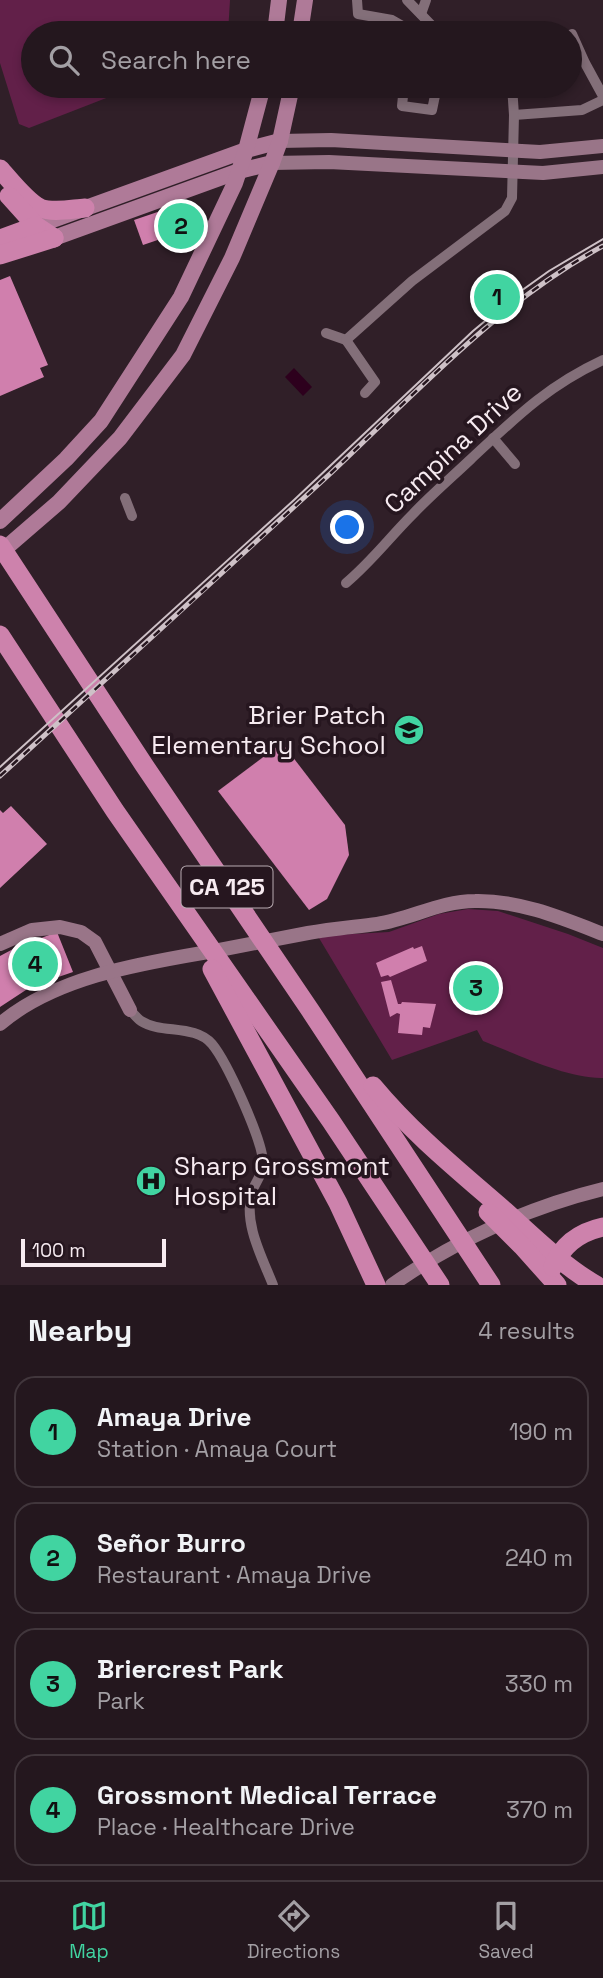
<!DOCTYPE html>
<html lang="en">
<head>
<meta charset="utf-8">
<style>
	:root { --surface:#24171e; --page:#30242b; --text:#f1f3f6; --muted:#a39fa4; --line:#41363c; --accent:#41d4a1 }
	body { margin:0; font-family:"Space Grotesk",sans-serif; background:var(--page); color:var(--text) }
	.scale { position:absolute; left:21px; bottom:18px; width:145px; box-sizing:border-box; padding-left:7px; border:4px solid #f7ebf1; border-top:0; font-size:19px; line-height:24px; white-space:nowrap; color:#f7ebf1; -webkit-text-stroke:5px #26161f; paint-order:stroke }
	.you { position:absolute; left:348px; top:528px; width:24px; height:24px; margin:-18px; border:5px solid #fff; border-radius:50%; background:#1a73e8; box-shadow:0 0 0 10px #1a73e833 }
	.badge { display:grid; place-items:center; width:46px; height:46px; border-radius:50%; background:var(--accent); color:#111; font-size:23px; font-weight:700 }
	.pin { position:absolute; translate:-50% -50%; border:4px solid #fff; box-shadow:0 2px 7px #0006 }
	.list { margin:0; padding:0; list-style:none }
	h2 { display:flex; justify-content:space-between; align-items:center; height:91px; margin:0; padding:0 28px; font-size:30px }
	h2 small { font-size:23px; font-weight:400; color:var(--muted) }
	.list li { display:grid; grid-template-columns:46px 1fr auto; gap:21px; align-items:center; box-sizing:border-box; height:112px; margin:0 14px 14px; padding:0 14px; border:2px solid var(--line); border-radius:21px }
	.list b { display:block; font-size:26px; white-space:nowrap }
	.list p { margin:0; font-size:23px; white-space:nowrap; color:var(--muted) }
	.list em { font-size:23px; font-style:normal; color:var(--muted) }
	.icon { flex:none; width:38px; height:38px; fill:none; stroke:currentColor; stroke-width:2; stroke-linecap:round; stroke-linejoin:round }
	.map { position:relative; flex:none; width:603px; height:1285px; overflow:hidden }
	.search { position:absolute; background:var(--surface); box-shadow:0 4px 10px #0003; left:21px; right:21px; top:21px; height:77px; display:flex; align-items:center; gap:18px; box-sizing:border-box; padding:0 24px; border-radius:38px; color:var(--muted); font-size:26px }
	.sheet { height:595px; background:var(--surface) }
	nav { display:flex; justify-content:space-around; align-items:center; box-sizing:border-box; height:98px; border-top:2px solid var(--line); background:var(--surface); font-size:19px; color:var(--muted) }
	nav a { display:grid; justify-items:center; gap:4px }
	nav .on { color:var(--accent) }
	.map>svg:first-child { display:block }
</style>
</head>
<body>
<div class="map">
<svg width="603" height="1285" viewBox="0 0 603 1285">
	<rect width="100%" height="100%" fill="#301f28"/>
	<g fill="#622049">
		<polygon points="0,0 230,0 228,33 33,33 33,86 120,86 114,95 29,128 19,124 0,63"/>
		<path d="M468 909 498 911 568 934 603 948V1078C568 1079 516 1054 483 1041L477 1030 392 1060 319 938 335 935 389 932 439 914Z"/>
	</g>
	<polygon fill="#2d001d" points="294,368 312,387 303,396 285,377"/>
	<g fill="#d07fad">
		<polygon points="187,202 196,227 143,245 134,220"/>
		<polygon points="10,276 48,365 40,368 44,377 0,396 0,280"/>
		<polygon points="282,743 345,825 349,855 327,899 309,910 218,791"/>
		<polygon points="11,806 47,844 0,888 0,810 3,813"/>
		<polygon points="57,932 73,972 32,986 0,1007 0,956 15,948"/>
		<polygon points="422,946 427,961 390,977 388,975 381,977 376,963 413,947 414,949"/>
		<polygon points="391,980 398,1004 401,1004 402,1002 436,1004 430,1028 423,1027 422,1035 398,1033 400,1014 397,1013 390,1017 381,982"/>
	</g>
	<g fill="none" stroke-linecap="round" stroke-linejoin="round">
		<g stroke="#836f79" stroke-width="10">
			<polyline points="357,0 358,14 392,20 406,28 406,33"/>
			<polyline points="407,0 439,33"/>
			<polyline points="421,14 426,0"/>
			<polyline points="572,34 585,63 603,96"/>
			<polyline points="404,86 402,106 432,110 437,86"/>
			<polyline points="514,115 582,110 603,100"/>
			<polyline points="326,333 346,340 412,281 505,211 512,198 514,115 512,86"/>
			<polyline points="346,340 375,382 365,393"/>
			<polyline points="493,438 515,464"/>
			<polyline points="125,498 132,516"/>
			<path d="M346 583C372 561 389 538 413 514 431 495 452 477 471 459 515 418 547 386 603 360"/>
			<path d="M130 1010C133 1013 137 1018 141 1021 161 1034 195 1024 212 1044 227 1062 262 1139 263 1162 264 1173 255 1182 252 1192 243 1223 262 1257 273 1285"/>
		</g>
		<g stroke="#997588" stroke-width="14">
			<polyline points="280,141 331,140 540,152 603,146"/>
			<polyline points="272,163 329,162 543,173 603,167"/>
			<polyline points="0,944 32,930 60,927 81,932 95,942 130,1010"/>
			<path d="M0 1024C56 976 144 963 214 951 246 945 277 939 308 933 331 929 354 927 377 924 411 919 440 901 475 901 519 900 562 918 603 934"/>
			<path d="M392 1285C454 1241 529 1207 603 1189"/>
		</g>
		<g stroke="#af7a98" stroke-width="16">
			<polyline points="275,33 279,0"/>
			<polyline points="300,33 305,0"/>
			<polyline points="36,226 246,150 280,141"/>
			<polyline points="54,238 239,171 272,163"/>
			<polyline points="0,521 66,459 101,421 181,297 235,183 246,150 263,86"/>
			<polyline points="0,553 59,502 120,438 183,355 232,258 272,163 280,141 292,86"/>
		</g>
		<g stroke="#cd82ac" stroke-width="19">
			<path d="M0 169C10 180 27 202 40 208 53 213 71 209 85 208"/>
			<polyline points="9,196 36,226 54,238"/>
			<polyline points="0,239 36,226"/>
			<polyline points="0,255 54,238"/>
			<polyline points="0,545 144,765 310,1010 491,1285"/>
			<polyline points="0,635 115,811 331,1121 440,1285"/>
			<polyline points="212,969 338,1203 376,1285"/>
			<path d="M373 1086C412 1133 459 1171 505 1211 534 1237 562 1265 596 1285"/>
			<polyline points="488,1212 522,1246 557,1285"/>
			<path d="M553 1267C562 1245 580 1232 603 1227"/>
		</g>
		<polyline stroke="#cec1c7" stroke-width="2" points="0,767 294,500 473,331 521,291 549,271 603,239"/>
		<g stroke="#cec1c7" stroke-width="5">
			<path id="rail" d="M0 776C111 675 222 574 332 472 417 392 499 302 603 246"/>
		</g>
		<use href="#rail" stroke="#26161f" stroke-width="2.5" stroke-dasharray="8" stroke-linecap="butt"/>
	</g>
	<defs>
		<g id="school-disc" transform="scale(1.575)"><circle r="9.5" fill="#41d4a1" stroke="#26161f"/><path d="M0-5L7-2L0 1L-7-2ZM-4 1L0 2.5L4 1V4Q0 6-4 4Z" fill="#111"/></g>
		<g id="hospital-disc" transform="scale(1.575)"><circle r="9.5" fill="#41d4a1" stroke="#26161f"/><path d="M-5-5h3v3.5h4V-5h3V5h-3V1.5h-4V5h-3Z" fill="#111"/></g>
	</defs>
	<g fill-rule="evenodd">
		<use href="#school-disc" x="409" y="730"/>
		<use href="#hospital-disc" x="151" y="1181"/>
	</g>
	<g text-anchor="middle" stroke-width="7" stroke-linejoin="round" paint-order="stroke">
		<rect fill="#26161f" stroke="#b8abb2" stroke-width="2" x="181.5" y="866.5" width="91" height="41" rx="5"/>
		<g font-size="24" font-weight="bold" fill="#f7ebf1">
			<text x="227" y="895">CA 125</text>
		</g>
		<g font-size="26" fill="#f7ebf1" stroke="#26161f">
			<text transform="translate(453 448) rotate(-43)" y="9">Campina Drive</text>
		</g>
		<g font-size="26" fill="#f7ebf1" stroke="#26161f" text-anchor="end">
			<text x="386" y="724">Brier Patch<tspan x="386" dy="30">Elementary School</tspan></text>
			<text x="174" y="1175" text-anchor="start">Sharp Grossmont<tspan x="174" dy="30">Hospital</tspan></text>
		</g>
	</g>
</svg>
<div class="scale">100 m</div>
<div class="you"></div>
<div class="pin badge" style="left:497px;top:297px">1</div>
<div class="pin badge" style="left:181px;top:226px">2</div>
<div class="pin badge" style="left:476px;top:988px">3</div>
<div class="pin badge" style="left:35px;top:964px">4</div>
<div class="search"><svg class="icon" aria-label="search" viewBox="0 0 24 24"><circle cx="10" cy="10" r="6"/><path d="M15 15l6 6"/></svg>Search here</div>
</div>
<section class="sheet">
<h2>Nearby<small>4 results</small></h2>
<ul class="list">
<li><span class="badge">1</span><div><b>Amaya Drive</b><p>Station · Amaya Court</p></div><em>190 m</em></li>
<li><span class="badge">2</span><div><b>Señor Burro</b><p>Restaurant · Amaya Drive</p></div><em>240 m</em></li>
<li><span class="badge">3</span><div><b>Briercrest Park</b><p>Park</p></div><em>330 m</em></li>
<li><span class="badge">4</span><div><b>Grossmont Medical Terrace</b><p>Place · Healthcare Drive</p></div><em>370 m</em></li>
</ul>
</section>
<nav>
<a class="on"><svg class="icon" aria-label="map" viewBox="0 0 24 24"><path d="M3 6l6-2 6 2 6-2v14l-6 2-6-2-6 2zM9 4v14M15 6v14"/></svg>Map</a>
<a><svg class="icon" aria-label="directions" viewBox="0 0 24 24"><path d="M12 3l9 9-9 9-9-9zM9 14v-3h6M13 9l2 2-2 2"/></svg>Directions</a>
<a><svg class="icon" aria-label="saved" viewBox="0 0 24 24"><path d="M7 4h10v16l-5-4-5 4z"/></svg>Saved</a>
</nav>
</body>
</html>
